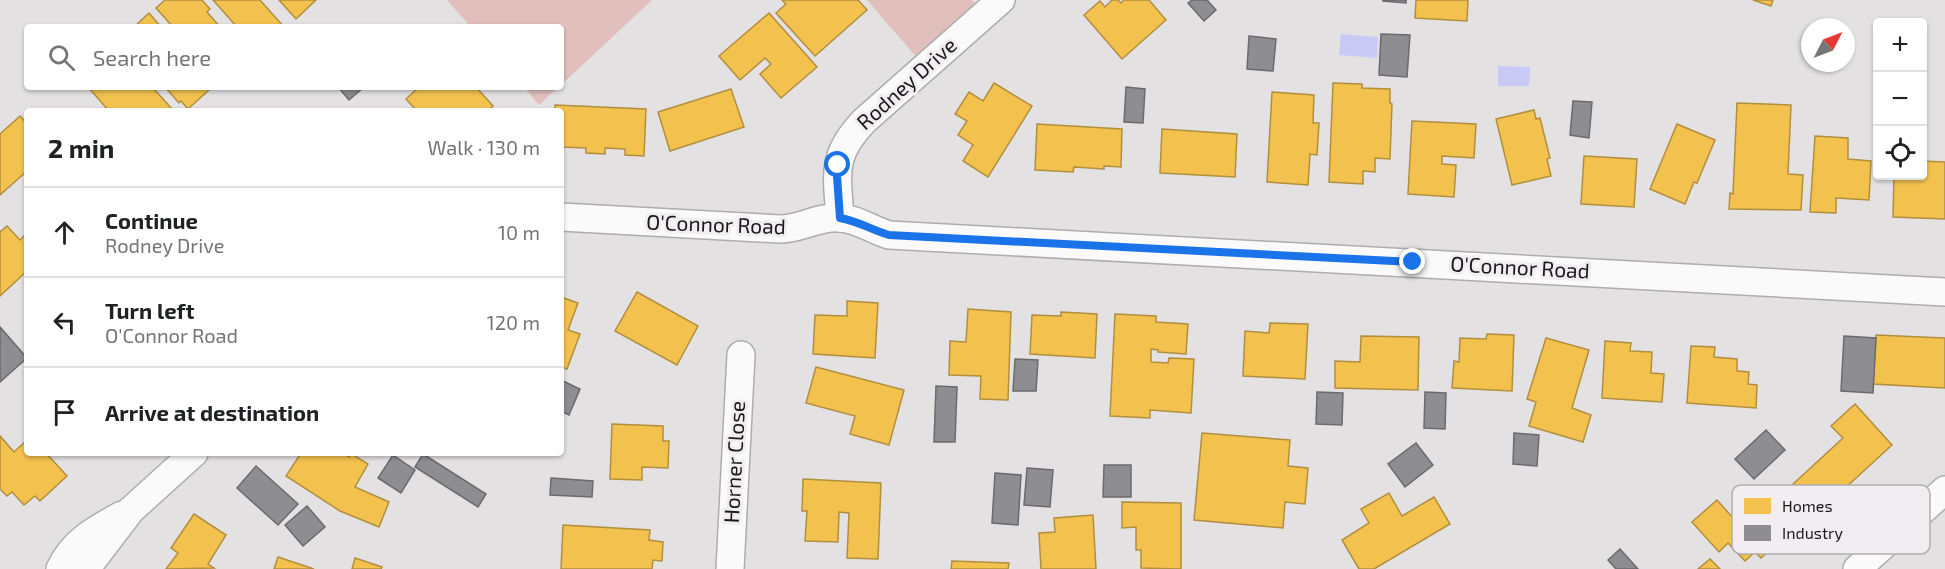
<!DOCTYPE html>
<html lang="en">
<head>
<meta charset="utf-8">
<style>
	:root { --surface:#fff; --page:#f2f2f2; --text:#202124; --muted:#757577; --line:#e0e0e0 }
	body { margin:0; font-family:"Exo 2",sans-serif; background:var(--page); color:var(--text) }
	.controls { position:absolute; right:18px; top:18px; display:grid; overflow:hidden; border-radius:6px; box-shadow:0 2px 4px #0004 }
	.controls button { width:54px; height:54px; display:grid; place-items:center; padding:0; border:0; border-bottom:2px solid var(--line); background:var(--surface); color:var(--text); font:30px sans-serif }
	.compass { position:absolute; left:1801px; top:18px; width:54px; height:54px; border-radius:50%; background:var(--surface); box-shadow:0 2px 4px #0004; rotate:48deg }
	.stop { position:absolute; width:18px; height:18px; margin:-14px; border:4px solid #1a73e8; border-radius:50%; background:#fff }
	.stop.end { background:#1a73e8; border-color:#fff; box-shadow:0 2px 6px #0008 }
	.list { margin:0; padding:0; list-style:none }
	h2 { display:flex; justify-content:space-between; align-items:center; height:78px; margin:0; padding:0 24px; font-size:26px }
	h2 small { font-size:20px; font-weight:400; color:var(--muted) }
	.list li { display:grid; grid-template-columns:39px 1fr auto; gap:18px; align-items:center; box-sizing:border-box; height:90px; padding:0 24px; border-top:2px solid var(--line) }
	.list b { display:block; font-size:22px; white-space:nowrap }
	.list p { margin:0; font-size:20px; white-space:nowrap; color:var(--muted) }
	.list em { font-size:20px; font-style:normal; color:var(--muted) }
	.icon { flex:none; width:33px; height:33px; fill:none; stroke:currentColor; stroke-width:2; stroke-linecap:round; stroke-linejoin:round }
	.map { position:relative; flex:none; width:1945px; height:569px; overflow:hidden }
	.search { position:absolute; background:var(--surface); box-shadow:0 2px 4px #0004; left:24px; top:24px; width:540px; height:66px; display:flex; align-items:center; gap:15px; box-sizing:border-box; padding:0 21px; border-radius:6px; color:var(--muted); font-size:22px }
	.panel { position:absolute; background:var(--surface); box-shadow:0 2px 4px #0004; left:24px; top:108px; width:540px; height:348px; border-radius:6px }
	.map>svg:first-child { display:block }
</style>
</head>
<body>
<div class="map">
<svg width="1945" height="569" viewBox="0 0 1945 569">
	<rect width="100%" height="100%" fill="#e3e1e2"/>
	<g fill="#e0bfbd">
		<polygon points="447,0 652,0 561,85 561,27 471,27"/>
		<polygon points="867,0 972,0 985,14 925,67"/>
		<polygon points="524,87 558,87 539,105"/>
	</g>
	<g fill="#c8caf5">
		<polygon points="1341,34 1378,37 1377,58 1339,55"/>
		<polygon points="1498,66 1530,67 1529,86 1498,86"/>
	</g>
	<g fill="#f2c14e" stroke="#b28f3f" stroke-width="1.5">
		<polygon points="165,0 202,0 210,9 207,12 220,27 173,27 156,8"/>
		<polygon points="213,0 260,0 284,27 237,27"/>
		<polygon points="279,0 316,0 296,19"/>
		<polygon points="782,0 858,0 867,10 815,56 776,13 786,4"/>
		<polygon points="1112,0 1118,0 1121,3 1124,0 1149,0 1166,20 1122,59 1084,15 1100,1 1105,7"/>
		<polygon points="1416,0 1468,0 1467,21 1415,18"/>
		<polygon points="1753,0 1773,0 1771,6"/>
		<polygon points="149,13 161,27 134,27"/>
		<polygon points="769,13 817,67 781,98 760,74 771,64 765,58 740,80 719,56"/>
		<polygon points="994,83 1032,106 988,177 963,161 973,145 958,135 967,121 955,114 969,92 983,101"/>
		<polygon points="1333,83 1362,84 1362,88 1390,89 1390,103 1392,104 1390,159 1375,158 1375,172 1363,171 1363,184 1329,182"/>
		<polygon points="88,87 152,87 174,111 109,111"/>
		<polygon points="165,87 209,87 210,89 188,109 181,101 179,103"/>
		<polygon points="419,87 476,87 493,106 487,111 417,111 406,99"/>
		<polygon points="731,89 744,127 670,151 658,112"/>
		<polygon points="1272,92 1314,95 1313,123 1319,123 1317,155 1310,154 1308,185 1267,182"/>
		<polygon points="1737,103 1791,105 1788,174 1803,175 1801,210 1729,209 1730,193 1733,194"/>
		<polygon points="555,105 646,109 644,156 625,155 625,149 605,148 605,154 586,153 586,148 561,147 561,111 555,111"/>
		<polygon points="1534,110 1536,119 1540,118 1550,158 1547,159 1551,176 1512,185 1496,119"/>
		<polygon points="20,116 27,124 27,171 0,195 0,134"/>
		<polygon points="1412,121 1476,124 1474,158 1442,156 1442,164 1456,165 1454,197 1408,194"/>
		<polygon points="1037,124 1122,129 1121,167 1104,166 1104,169 1074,167 1073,172 1035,170"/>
		<polygon points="1677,124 1715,140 1697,183 1694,182 1685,204 1650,189"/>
		<polygon points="1162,129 1237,134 1235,177 1160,173"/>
		<polygon points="1815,136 1848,138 1848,159 1871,161 1869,200 1836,198 1836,213 1810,212"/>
		<polygon points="1584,156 1637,159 1634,207 1581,204"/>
		<polygon points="1922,161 1945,162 1945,219 1893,217 1894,176 1922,176"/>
		<polygon points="7,226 20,240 27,233 27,271 0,296 0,232"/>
		<polygon points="637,292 698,326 677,365 615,331"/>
		<polygon points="561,297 578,303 568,330 580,334 567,369 561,367"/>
		<polygon points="847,301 878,303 875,358 813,354 815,315 847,316"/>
		<polygon points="968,309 1011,312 1008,400 980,399 981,376 949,375 950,341 966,342"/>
		<polygon points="1061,312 1097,314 1095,358 1030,354 1032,315 1061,316"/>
		<polygon points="1115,314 1156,316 1156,322 1188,324 1186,354 1158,352 1158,350 1151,349 1151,362 1168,363 1169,358 1194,359 1191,413 1150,410 1150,418 1110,416"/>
		<polygon points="1270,323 1308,324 1305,379 1243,376 1245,331 1269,333"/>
		<polygon points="1487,334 1514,335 1512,391 1452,388 1454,361 1459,362 1460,338 1486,339"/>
		<polygon points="1876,335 1945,338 1945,388 1873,384"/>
		<polygon points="1361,336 1419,337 1418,390 1335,388 1335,361 1360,362"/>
		<polygon points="1546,338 1589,350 1572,408 1591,415 1583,442 1529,426 1536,402 1527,399"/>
		<polygon points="1605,341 1631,343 1630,351 1652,352 1651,373 1664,374 1662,402 1602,398"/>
		<polygon points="1691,346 1715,347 1714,357 1737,359 1737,371 1749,372 1748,384 1757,385 1756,408 1687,403"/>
		<polygon points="816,367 904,390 889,445 850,434 855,416 806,403"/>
		<polygon points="1855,404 1892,445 1818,513 1792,485 1843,438 1831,426"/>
		<polygon points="612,424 663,426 663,441 669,441 668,468 642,467 642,480 610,479"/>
		<polygon points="1202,433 1290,440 1288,466 1308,468 1305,504 1285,502 1283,528 1194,520"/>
		<polygon points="0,436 14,452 27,440 27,453 46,453 67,476 40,501 35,496 24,505 12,492 7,496 0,489"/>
		<polygon points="301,453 327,453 330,455 332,453 343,453 349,457 352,454 368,464 355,487 389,502 379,527 340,511 286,476"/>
		<polygon points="803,479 881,483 878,559 847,558 849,513 839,512 838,542 805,541 807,511 802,511"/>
		<polygon points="1767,488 1793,517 1775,533 1781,540 1761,558 1755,552 1745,561 1728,543 1719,552 1692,522 1717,500 1733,518"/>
		<polygon points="1389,493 1402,516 1434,497 1450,524 1374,569 1359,569 1342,540 1369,523 1361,509"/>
		<polygon points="1122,502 1181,503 1181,569 1141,568 1141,550 1136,550 1136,527 1122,528"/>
		<polygon points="194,514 226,535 208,564 214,568 166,569 178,553 171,548"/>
		<polygon points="1093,515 1096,569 1041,569 1039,533 1055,532 1054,518"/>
		<polygon points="563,525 650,530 649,540 663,542 662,561 653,560 652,569 561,569"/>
		<polygon points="278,557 314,569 274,569"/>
		<polygon points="355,558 382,567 381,569 352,569"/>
		<polygon points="1710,559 1720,569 1698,569"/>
		<polygon points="952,561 1009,563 1008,569 951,569"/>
	</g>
	<g fill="#8d8d92" stroke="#6b6a6e" stroke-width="1.5">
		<polygon points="1192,0 1207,0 1216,10 1204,21 1188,3"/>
		<polygon points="1383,0 1406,0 1406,3 1383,1"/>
		<polygon points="1381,34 1410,35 1407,77 1379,75"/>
		<polygon points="1249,36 1276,39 1273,71 1247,69"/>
		<polygon points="338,87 364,87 349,100"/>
		<polygon points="1126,87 1145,89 1143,123 1124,122"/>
		<polygon points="1573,101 1592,102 1589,138 1570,135"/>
		<polygon points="0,327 27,358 0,382"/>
		<polygon points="1844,336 1876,338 1873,393 1841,391"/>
		<polygon points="1015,359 1038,360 1036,391 1013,391"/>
		<polygon points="561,380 580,389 569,415 561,411"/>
		<polygon points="936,386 957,387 955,442 934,442"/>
		<polygon points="1317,392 1343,393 1342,425 1316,424"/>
		<polygon points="1425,392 1446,393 1445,429 1424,428"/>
		<polygon points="1766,430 1785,450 1754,479 1735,459"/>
		<polygon points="1514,433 1539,435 1537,466 1513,464"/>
		<polygon points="1416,443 1433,465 1405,487 1388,464"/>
		<polygon points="423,454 486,494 478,507 415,467"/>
		<polygon points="393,455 415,470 401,493 378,478"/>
		<polygon points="1104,465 1131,465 1131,497 1103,497"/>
		<polygon points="256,466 298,504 278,525 237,488"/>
		<polygon points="1027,468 1053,470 1050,507 1024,505"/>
		<polygon points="995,473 1021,475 1018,525 992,523"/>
		<polygon points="551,478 593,481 592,497 550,495"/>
		<polygon points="307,506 325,527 303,546 285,525"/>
		<polygon points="1620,549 1638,569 1616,569 1608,560"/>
	</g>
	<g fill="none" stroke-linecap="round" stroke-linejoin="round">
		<g stroke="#aeacad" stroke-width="30">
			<g id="street">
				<path d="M561 217 780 229C801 229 819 216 840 218 858 219 872 230 889 235L1945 292"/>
				<path d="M840 218C837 173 831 156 864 121L1001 0"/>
				<path d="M60 569C73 541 96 529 122 515"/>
				<polyline points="86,569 131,510 194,453"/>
				<polyline points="730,569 741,355"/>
				<polyline points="1857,569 1945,490"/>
			</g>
		</g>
		<use href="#street" stroke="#fbfafb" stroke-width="27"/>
	</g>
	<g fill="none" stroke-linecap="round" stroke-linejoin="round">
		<path stroke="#1a73e8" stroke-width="8" d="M838 165 837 176 840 218C858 221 872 230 889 235L1413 262"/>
	</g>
	<g text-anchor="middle" stroke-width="6" stroke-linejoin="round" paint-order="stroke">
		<g font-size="21" fill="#1b1a1b" stroke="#f1edf0">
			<text transform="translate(907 84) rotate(-42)" y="7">Rodney Drive</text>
			<text transform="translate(716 225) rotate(2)" y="7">O'Connor Road</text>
			<text transform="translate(1520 268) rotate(3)" y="7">O'Connor Road</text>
			<text transform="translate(735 462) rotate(-87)" y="7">Horner Close</text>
		</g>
	</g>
	<rect x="1732" y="485" width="198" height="69" rx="9" fill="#f1edf0" stroke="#b1aeb0" stroke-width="1.5"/>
	<rect x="1744" y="498" width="27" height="16" fill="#f2c14e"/>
	<rect x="1744" y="525" width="27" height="16" fill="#8d8d92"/>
	<g font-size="16" fill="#1b1a1b">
		<text x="1782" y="512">Homes</text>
		<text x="1782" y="539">Industry</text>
	</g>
</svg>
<div class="controls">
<button>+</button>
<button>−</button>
<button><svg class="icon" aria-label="locate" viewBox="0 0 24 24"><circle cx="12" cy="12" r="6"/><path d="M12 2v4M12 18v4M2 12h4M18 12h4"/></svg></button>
</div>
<svg class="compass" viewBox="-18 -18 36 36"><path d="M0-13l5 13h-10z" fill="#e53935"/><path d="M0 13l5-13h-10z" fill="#757577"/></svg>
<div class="stop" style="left:838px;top:165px"></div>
<div class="stop end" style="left:1413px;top:262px"></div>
<div class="search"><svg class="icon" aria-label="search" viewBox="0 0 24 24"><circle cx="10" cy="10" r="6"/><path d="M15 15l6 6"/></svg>Search here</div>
<section class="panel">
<h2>2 min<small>Walk · 130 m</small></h2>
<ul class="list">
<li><svg class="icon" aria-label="ahead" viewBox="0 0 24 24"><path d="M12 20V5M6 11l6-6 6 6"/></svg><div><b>Continue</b><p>Rodney Drive</p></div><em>10 m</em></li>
<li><svg class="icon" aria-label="left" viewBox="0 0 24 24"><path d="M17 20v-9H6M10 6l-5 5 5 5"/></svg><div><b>Turn left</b><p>O'Connor Road</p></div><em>120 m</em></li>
<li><svg class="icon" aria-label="arrive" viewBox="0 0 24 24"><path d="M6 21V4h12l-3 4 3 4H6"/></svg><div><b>Arrive at destination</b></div></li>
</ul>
</section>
</div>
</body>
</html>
